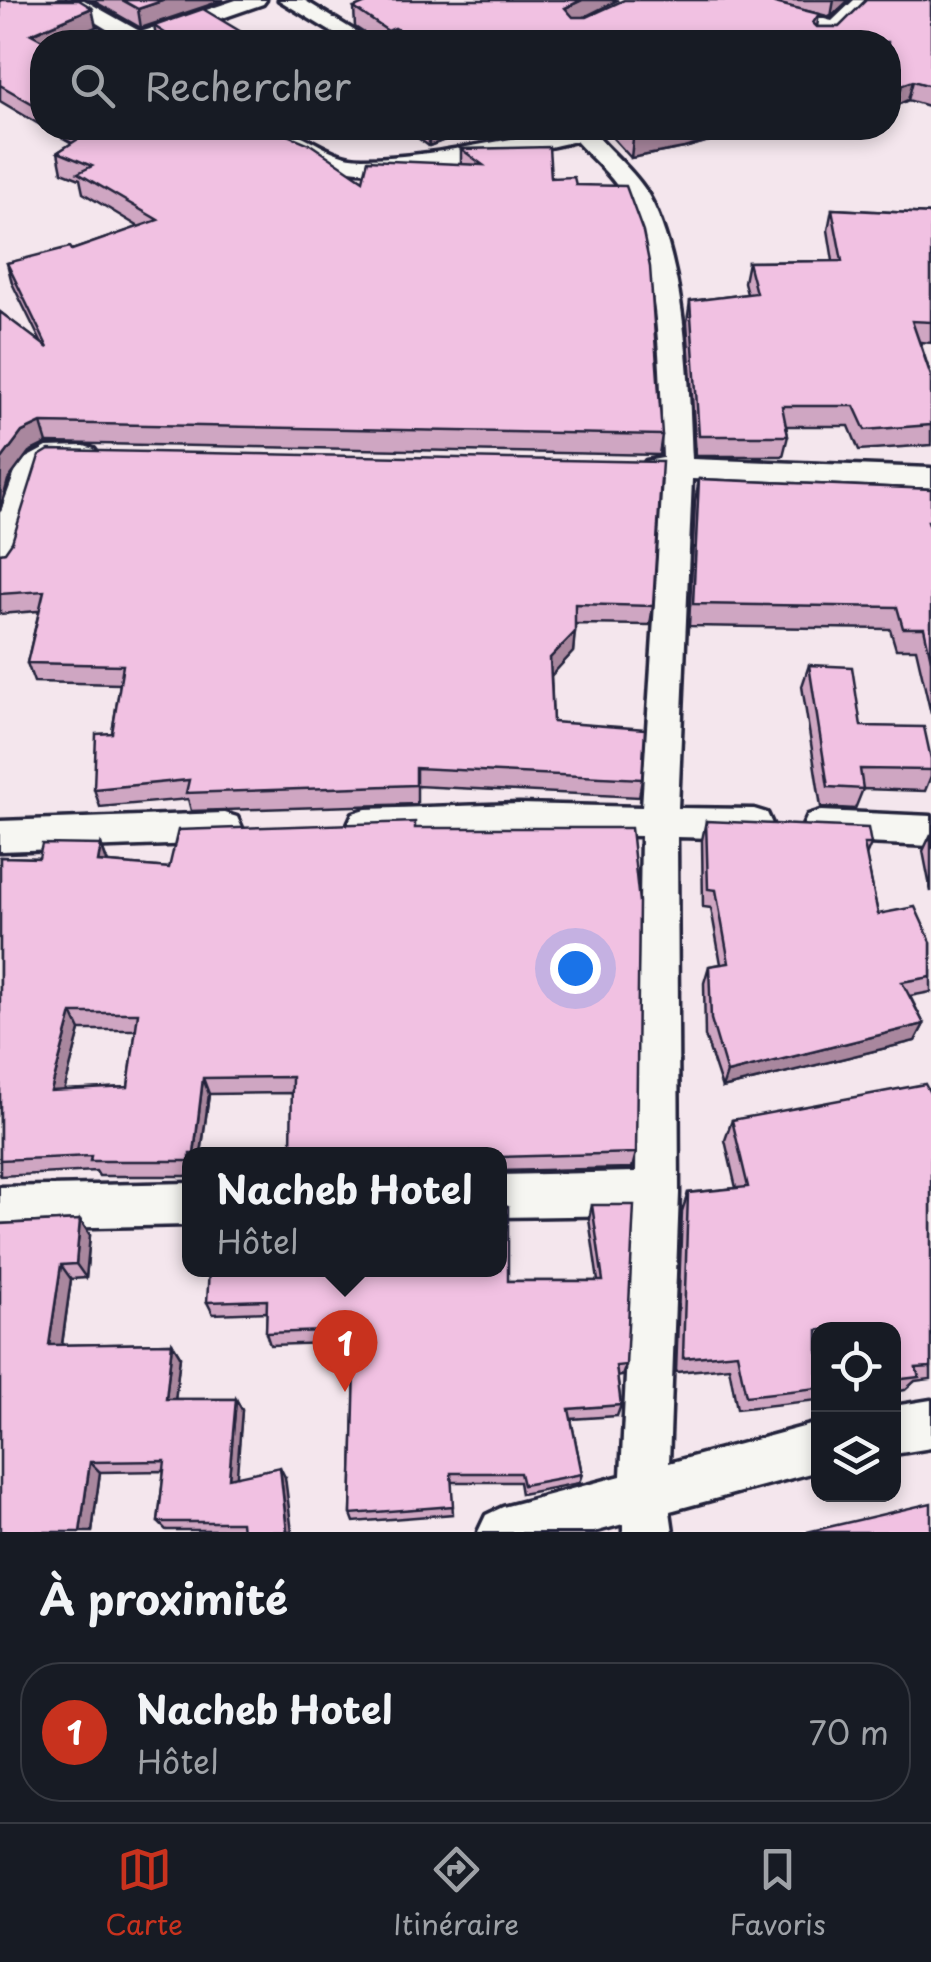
<!DOCTYPE html>
<html lang="fr">
<head>
<meta charset="utf-8">
<style>
	:root { --surface:#171b24; --page:#242831; --text:#f1f3f6; --muted:#9ea1a6; --line:#363941; --accent:#c8321e }
	body { margin:0; font-family:"Playpen Sans",sans-serif; background:var(--page); color:var(--text) }
	.controls { position:absolute; right:30px; bottom:30px; display:grid; overflow:hidden; border-radius:20px; box-shadow:0 5px 15px #0003 }
	.controls button { width:90px; height:90px; display:grid; place-items:center; padding:0; border:0; border-bottom:2px solid var(--line); background:var(--surface); color:var(--text); font:50px sans-serif }
	.you { position:absolute; left:575px; top:968px; width:35px; height:35px; margin:-25px; border:8px solid #fff; border-radius:50%; background:#1a73e8; box-shadow:0 0 0 15px #1a73e833 }
	.badge { display:grid; place-items:center; width:65px; height:65px; border-radius:50%; background:var(--accent); color:#fff; font-size:32px; font-weight:700 }
	.pin { position:absolute; translate:-50% -82px; filter:drop-shadow(0 2px 5px #0008) }
	.pin::after { content:''; position:absolute; top:52px; width:35px; height:30px; background:inherit; clip-path:polygon(0 0,100% 0,50% 100%) }
	.popup { position:absolute; left:182px; top:1147px; width:325px; height:130px; box-sizing:border-box; display:grid; place-content:center; border-radius:20px; background:var(--surface); filter:drop-shadow(0 2px 8px #0005); font-size:32px; white-space:nowrap; color:var(--muted) }
	.popup b { font-size:38px; color:var(--text) }
	.popup::after { content:''; position:absolute; left:50%; top:100%; margin-left:-20px; border:20px solid transparent; border-top-color:var(--surface) }
	.list { margin:0; padding:0; list-style:none }
	h2 { display:flex; justify-content:space-between; align-items:center; height:130px; margin:0; padding:0 40px; font-size:42px }
	h2 small { font-size:32px; font-weight:400; color:var(--muted) }
	.list li { display:grid; grid-template-columns:65px 1fr auto; gap:30px; align-items:center; box-sizing:border-box; height:140px; margin:0 20px 20px; padding:0 20px; border:2px solid var(--line); border-radius:40px }
	.list b { display:block; font-size:38px; white-space:nowrap }
	.list p { margin:0; font-size:32px; white-space:nowrap; color:var(--muted) }
	.list em { font-size:32px; font-style:normal; color:var(--muted) }
	.icon { flex:none; width:55px; height:55px; fill:none; stroke:currentColor; stroke-width:2; stroke-linecap:round; stroke-linejoin:round }
	.map { position:relative; flex:none; width:931px; height:1532px; overflow:hidden }
	.search { position:absolute; background:var(--surface); box-shadow:0 5px 15px #0003; left:30px; right:30px; top:30px; height:110px; display:flex; align-items:center; gap:25px; box-sizing:border-box; padding:0 35px; border-radius:40px; color:var(--muted); font-size:38px }
	.sheet { height:290px; background:var(--surface) }
	nav { display:flex; justify-content:space-around; align-items:center; box-sizing:border-box; height:140px; border-top:2px solid var(--line); background:var(--surface); font-size:28px; color:var(--muted) }
	nav a { display:grid; justify-items:center; gap:5px }
	nav .on { color:var(--accent) }
	.map>svg:first-child { display:block }
</style>
</head>
<body>
<div class="map">
<svg width="931" height="1532" viewBox="0 0 931 1532">
	<rect width="100%" height="100%" fill="#f4e6ed"/>
	<filter id="ink" filterUnits="userSpaceOnUse"><feTurbulence type="fractalNoise" baseFrequency=".01" numOctaves="2"/><feDisplacementMap in="SourceGraphic" scale="20" xChannelSelector="R" yChannelSelector="G"/><feConvolveMatrix kernelMatrix="1 2 1 2 8 2 1 2 1" color-interpolation-filters="sRGB"/></filter>
	<g filter="url(#ink)">
		<g fill="none" stroke-linecap="round" stroke-linejoin="round">
			<g stroke="#22223b" stroke-width="7">
				<g id="minor">
					<polygon points="59,0 84,0 141,32 236,0 266,0 263,4 153,42 128,42"/>
					<polygon points="279,0 304,0 373,42 348,42"/>
					<polygon points="715,0 749,0 832,21 854,0 876,0 835,42 814,42 822,31 718,4"/>
					<path d="M264 128C304 125 323 158 363 158 448 158 530 128 614 128L611 133 597 136C612 153 631 169 644 188 686 253 689 383 692 459L931 468V488L692 479 678 808 754 809 767 813 772 824 767 835 754 839 677 837 679 1193 669 1463 818 1423V1471L670 1511 673 1532H623V1524L594 1532H478L486 1515 503 1507 621 1476 634 1215 500 1217V1175L636 1172 641 836 519 834 366 839 353 835 348 824 353 813 366 809 519 804 642 807 663 478 646 475 641 468 646 461 663 458C661 384 661 258 622 193 611 174 591 158 576 141 490 160 330 207 264 128Z"/>
					<polygon points="84,446 94,449 99,456 94,463 53,467 42,474 16,560 11,568 0,571 0,513 19,462 47,447"/>
					<polygon points="821,811 931,816 931,846 821,841 808,837 803,826 808,815"/>
					<polygon points="224,813 237,817 242,828 237,839 224,843 0,851 0,821"/>
					<polygon points="190,1183 190,1225 0,1229 0,1187"/>
					<polygon points="931,1400 931,1448 894,1454 894,1406"/>
				</g>
			</g>
			<use href="#minor" fill="#f6f6f2" fill-rule="evenodd"/>
		</g>
		<g fill="#cfa6c2" stroke="#22223b" stroke-width="2.5" fill-rule="evenodd">
			<polygon points="0,0 96,27 42,42 42,126 0,101"/>
			<polygon points="92,0 224,0 141,28"/>
			<polygon points="764,0 849,0 831,17"/>
			<polygon points="931,0 931,103 928,106 908,100 897,105 888,100 888,42 378,42 355,27 354,8 585,17 819,14 817,27 839,27"/>
			<polygon points="154,26 249,42 157,42"/>
			<polygon points="45,128 280,128 288,135 363,180 461,164 461,149 576,185 662,435 659,455 47,443 29,452 8,480 0,511 0,312 42,344 12,283 7,263 72,250 139,227 83,193 80,179 62,172 58,152 72,143"/>
			<polygon points="404,128 476,128 429,146"/>
			<polygon points="613,128 755,128 684,148 631,158 612,137"/>
			<polygon points="832,209 931,214 931,343 920,342 931,376 931,445 859,450 849,426 786,426 788,436 783,456 696,456 687,322 690,301 747,294 744,282 748,262 833,261 828,230"/>
			<polygon points="699,479 931,489 931,714 916,649 896,649 890,629 689,626 695,501"/>
			<polygon points="0,553 653,606 650,625 575,624 573,652 551,675 553,722 642,779 639,797 417,786 417,804 191,811 188,799 100,807 94,789 112,733 120,684 34,682 27,663 39,611 0,614"/>
			<polygon points="809,665 861,726 931,759 931,776 925,791 863,789 855,809 821,807 802,686"/>
			<polygon points="706,821 871,844 866,856 878,914 931,942 931,992 910,996 924,1024 915,1041 722,1088 705,1036 704,983 709,966 721,964 711,908 703,907 702,840"/>
			<path d="M415 828 636 1153 632 1168 500 1171V1154L292 1093 209 1094 201 1154H190V1176H99L96 1171 0 1176V857L39 858 101 845 108 863 169 868ZM80 1030H136L128 1087 64 1090Z"/>
			<polygon points="931,834 931,892 923,851"/>
			<polygon points="931,1095 931,1379 915,1381 905,1390 894,1392 894,1330 818,1330 818,1400 737,1409 729,1367 676,1372 682,1211 688,1193 736,1188 725,1140 732,1120"/>
			<polygon points="592,1205 626,1365 622,1376 617,1377 621,1405 617,1416 571,1419 582,1474 579,1483 521,1494 519,1482 451,1482 453,1514 354,1522 351,1514 356,1342 270,1345 266,1333 267,1312 213,1314 207,1302 508,1281 598,1281 589,1219"/>
			<polygon points="80,1220 90,1235 86,1278 71,1279 62,1345 172,1343 180,1356 175,1399 236,1399 242,1410 236,1476 285,1477 242,1530 166,1530 158,1522 164,1471 100,1472 92,1532 0,1224"/>
		</g>
		<g fill="#a9879e" stroke="#22223b" stroke-width="2.5">
			<polygon points="165,0 224,0 141,28 138,9"/>
			<polygon points="582,0 618,0 564,27 565,8"/>
			<polygon points="834,0 849,0 831,17"/>
			<polygon points="92,8 96,27 60,42 42,42 31,34"/>
			<polygon points="395,28 396,42 389,42 388,31"/>
			<polygon points="248,36 249,42 232,42"/>
			<polygon points="913,81 908,100 897,105 902,85"/>
			<polygon points="429,128 476,128 429,146"/>
			<polygon points="691,128 755,128 684,148 631,158 633,139"/>
			<polygon points="41,423 47,443 29,452 8,480 0,511 1,460 22,432"/>
			<polygon points="575,632 573,652 549,678 550,658"/>
			<polygon points="101,845 108,864 98,862"/>
			<polygon points="72,1013 80,1030 60,1107 51,1091"/>
			<polygon points="924,1024 915,1041 722,1088 727,1073"/>
			<polygon points="203,1078 209,1094 201,1154 194,1154"/>
			<polygon points="80,1220 90,1235 86,1278 76,1264"/>
			<polygon points="61,1265 71,1279 60,1358 49,1345"/>
			<polygon points="172,1343 180,1356 174,1410 166,1399"/>
			<polygon points="236,1399 242,1410 236,1487 229,1478"/>
			<polygon points="90,1462 100,1472 92,1532 80,1532"/>
			<polygon points="280,1467 285,1477 292,1532 287,1532"/>
		</g>
		<g fill="#f1c1e2" stroke="#22223b" stroke-width="2.5" fill-rule="evenodd">
			<polygon points="0,0 79,0 92,8 31,34 46,42 42,42 42,109 0,85"/>
			<polygon points="122,0 165,0 138,9"/>
			<polygon points="373,0 582,0 565,8 573,17 587,17 624,0 763,0 819,14 813,23 817,27 839,27 866,0 931,0 931,86 913,81 902,85 888,78 888,42 419,42 395,28 388,31 354,8"/>
			<polygon points="203,9 248,36 232,42 179,42 154,26"/>
			<polygon points="74,128 280,128 288,135 310,144 363,180 368,160 483,165 461,149 549,147 551,178 574,177 576,185 626,186 643,232 650,267 662,435 41,423 22,432 1,460 0,464 0,312 48,348 7,263 70,247 72,250 158,220 78,173 92,166 58,152 86,134"/>
			<polygon points="623,128 691,128 633,139"/>
			<polygon points="832,209 931,214 931,322 912,321 931,376 931,425 865,430 854,406 782,406 788,436 699,436 690,301 756,293 748,262 842,261"/>
			<polygon points="49,450 662,462 653,606 575,604 575,632 550,658 553,722 645,729 642,779 416,768 416,785 186,793 189,780 94,789 96,734 112,733 123,665 27,663 44,591 0,594 0,553 5,552 12,542 39,456"/>
			<polygon points="699,479 931,489 931,521 928,521 931,530 931,660 924,628 903,628 897,607 693,604"/>
			<polygon points="809,665 852,667 861,726 924,727 931,759 931,770 860,769 863,789 828,787"/>
			<polygon points="706,821 868,828 871,844 864,844 878,914 915,907 931,942 931,977 902,982 924,1024 727,1073 711,1019 709,966 729,963 716,890 708,889"/>
			<path d="M415 822V828H631L639 902 636 1153 500 1157V1154H291L292 1077 203 1078 194 1154H190V1161H90L91 1156 0 1160V857L39 858 42 844 101 845 98 862 169 868 178 830ZM72 1013H138L128 1087 51 1091Z"/>
			<polygon points="925,1084 931,1095 931,1367 916,1368 919,1377 894,1380 894,1330 818,1330 818,1388 746,1396 737,1353 683,1358 688,1193 748,1187 732,1120"/>
			<polygon points="500,1204 508,1207 508,1281 603,1281 592,1205 634,1205 626,1365 616,1366 621,1405 569,1409 582,1474 523,1485 520,1473 451,1473 453,1506 351,1514 356,1330 266,1333 267,1300 207,1302 209,1270 500,1270"/>
			<polygon points="80,1220 76,1264 61,1265 49,1345 172,1343 166,1399 236,1399 229,1478 280,1467 287,1532 242,1532 241,1522 158,1522 165,1461 90,1462 80,1532 0,1532 0,1224"/>
			<polygon points="931,1503 931,1532 807,1532"/>
		</g>
	</g>
</svg>
<div class="controls">
<button><svg class="icon" aria-label="locate" viewBox="0 0 24 24"><circle cx="12" cy="12" r="6"/><path d="M12 2v4M12 18v4M2 12h4M18 12h4"/></svg></button>
<button><svg class="icon" aria-label="layers" viewBox="0 0 24 24"><path d="M12 4l9 5-9 5-9-5zM3 14l9 5 9-5"/></svg></button>
</div>
<div class="you"></div>
<div class="pin badge" style="left:345px;top:1392px">1</div>
<div class="popup"><b>Nacheb Hotel</b>Hôtel</div>
<div class="search"><svg class="icon" aria-label="search" viewBox="0 0 24 24"><circle cx="10" cy="10" r="6"/><path d="M15 15l6 6"/></svg>Rechercher</div>
</div>
<section class="sheet">
<h2>À proximité<small></small></h2>
<ul class="list">
<li><span class="badge">1</span><div><b>Nacheb Hotel</b><p>Hôtel</p></div><em>70 m</em></li>
</ul>
</section>
<nav>
<a class="on"><svg class="icon" aria-label="map" viewBox="0 0 24 24"><path d="M3 6l6-2 6 2 6-2v14l-6 2-6-2-6 2zM9 4v14M15 6v14"/></svg>Carte</a>
<a><svg class="icon" aria-label="directions" viewBox="0 0 24 24"><path d="M12 3l9 9-9 9-9-9zM9 14v-3h6M13 9l2 2-2 2"/></svg>Itinéraire</a>
<a><svg class="icon" aria-label="saved" viewBox="0 0 24 24"><path d="M7 4h10v16l-5-4-5 4z"/></svg>Favoris</a>
</nav>
</body>
</html>
